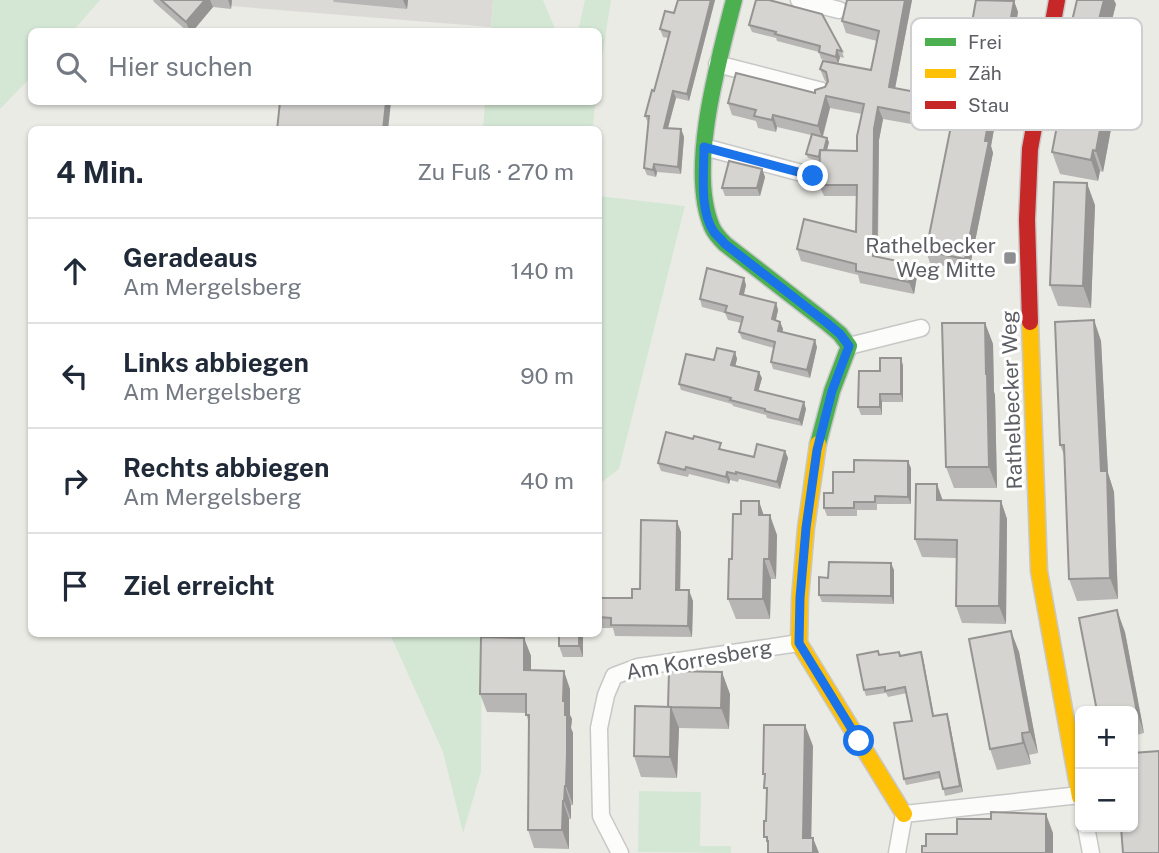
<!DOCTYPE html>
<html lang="de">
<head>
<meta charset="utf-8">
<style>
	:root { --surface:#fff; --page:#f6f6f7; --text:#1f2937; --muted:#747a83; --line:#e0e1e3 }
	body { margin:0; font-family:"Public Sans",sans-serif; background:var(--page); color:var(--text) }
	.controls { position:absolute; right:21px; bottom:21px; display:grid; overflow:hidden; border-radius:10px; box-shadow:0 2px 5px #0004 }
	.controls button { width:63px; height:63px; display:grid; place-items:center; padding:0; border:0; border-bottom:2px solid var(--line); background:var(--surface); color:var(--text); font:35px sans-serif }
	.stop { position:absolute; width:21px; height:21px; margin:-16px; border:5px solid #1a73e8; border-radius:50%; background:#fff }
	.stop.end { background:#1a73e8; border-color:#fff; box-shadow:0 2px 7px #0008 }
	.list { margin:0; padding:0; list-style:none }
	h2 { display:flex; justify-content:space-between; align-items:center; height:91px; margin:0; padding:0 28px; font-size:30px }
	h2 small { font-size:23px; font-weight:400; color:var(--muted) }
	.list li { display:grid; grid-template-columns:46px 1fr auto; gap:21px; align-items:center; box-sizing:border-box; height:105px; padding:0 28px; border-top:2px solid var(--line) }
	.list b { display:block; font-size:26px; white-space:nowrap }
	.list p { margin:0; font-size:23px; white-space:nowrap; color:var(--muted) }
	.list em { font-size:23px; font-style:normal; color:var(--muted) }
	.icon { flex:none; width:38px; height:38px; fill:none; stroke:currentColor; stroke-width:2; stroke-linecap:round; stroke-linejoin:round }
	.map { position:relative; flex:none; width:1159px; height:853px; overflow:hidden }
	.search { position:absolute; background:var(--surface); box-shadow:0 2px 5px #0004; left:28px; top:28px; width:574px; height:77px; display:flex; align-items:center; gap:18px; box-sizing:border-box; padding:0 24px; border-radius:10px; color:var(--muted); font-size:26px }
	.panel { position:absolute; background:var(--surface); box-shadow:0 2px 5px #0004; left:28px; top:126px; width:574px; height:511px; border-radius:10px }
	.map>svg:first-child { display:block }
</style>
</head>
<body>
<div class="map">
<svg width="1159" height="853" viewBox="0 0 1159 853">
	<rect width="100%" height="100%" fill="#ebebe6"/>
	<polygon fill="#dbdad6" points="155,0 493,0 491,27"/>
	<g fill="#d4e7d4">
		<polygon points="0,0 100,0 73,31 32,32 31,77 0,109"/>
		<polygon points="493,0 543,0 556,31 491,31"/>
		<polygon points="585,0 611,0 599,77 598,32 578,31"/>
		<polygon points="485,102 595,102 593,129 483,129"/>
		<polygon points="599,196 685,206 619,469 599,484"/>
		<polygon points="390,634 482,634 481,772 463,833 443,752"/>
		<polygon points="639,791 701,792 700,846 731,846 731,853 638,852"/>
	</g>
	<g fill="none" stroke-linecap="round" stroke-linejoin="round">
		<g stroke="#c7c7c7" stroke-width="19">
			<g id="street">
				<polyline points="799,0 839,10"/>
				<polyline points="717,64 822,91"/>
				<polyline points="704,147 813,176"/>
				<polyline points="849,346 921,328"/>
				<polyline points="1086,827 1091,853"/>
				<polyline points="620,853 601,816 599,728 606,695 614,676 638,667 799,643"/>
				<polyline points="897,853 904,814 1080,795"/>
			</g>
		</g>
		<g stroke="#c8c8c8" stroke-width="19">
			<path id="fast" d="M734 0C719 59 687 170 712 227 715 234 720 239 725 244L827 323 840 334 849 346 832 391 818 444"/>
		</g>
		<g stroke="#c8c8c8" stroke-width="19">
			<g id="slow">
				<polyline points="1030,322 1039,571 1080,797"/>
				<polyline points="818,444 806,528 800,598 799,643 904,814"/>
			</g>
		</g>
		<g stroke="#c8c8c8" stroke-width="19">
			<polyline id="jam" points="1030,322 1027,220 1030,149 1057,0"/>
		</g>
		<use href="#street" stroke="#fcfcfb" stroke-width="16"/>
		<use href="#fast" stroke="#4caf50" stroke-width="16"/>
		<use href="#slow" stroke="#ffc107" stroke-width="16"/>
		<use href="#jam" stroke="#c62828" stroke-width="16"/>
	</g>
	<g fill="#b7b6b4" fill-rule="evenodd">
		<polygon points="153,0 232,0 231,9 213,7 192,32 188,32 154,2"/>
		<polygon points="333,0 408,0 407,9 334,2"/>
		<polygon points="678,0 715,0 689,101 676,98 668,128 681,129 684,137 681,174 657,172 656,177 647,175 644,168 648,123 645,116 654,91 668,38 663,37 660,29 674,13"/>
		<path d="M756 0 842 51 844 58 840 57 838 64 871 70 877 41 846 33 842 21 912 0 895 88 953 99 967 50 1014 1 1018 12 1008 68H1005L991 146 993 153 969 271 930 263 926 251 950 131 883 119 879 140 878 257 917 276 914 294 860 283 858 275 801 261 797 249 856 232 857 196H824L819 185V161L808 158 806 154 811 135 777 127 776 132 758 128 756 121 732 115 728 103 815 93 825 87 827 82 825 81 820 69 835 63 821 59 819 52 777 41 776 38 752 32 749 25ZM830 108 862 114 857 151 827 150 829 142 823 137Z"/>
		<polygon points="1116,4 1105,48 1079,42 1072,21"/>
		<polygon points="1116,87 1115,91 1117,97 1103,172 1100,171 1098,181 1060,174 1052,152"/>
		<polygon points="762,169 765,177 760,196 725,196 722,188"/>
		<polygon points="1095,205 1091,308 1058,306 1050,285"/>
		<polygon points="746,285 744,295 776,303 778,310 776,320 780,322 783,329 782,332 817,347 810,378 773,369 771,362 774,348 742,339 739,332 742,323 728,320 725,313 702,307 700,299"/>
		<polygon points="1094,320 1101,341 1108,473 1114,492 1118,599 1077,601 1069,579 1065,457 1060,445"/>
		<polygon points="985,323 993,344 994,392 995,395 997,488 954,488 946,467"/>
		<polygon points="735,352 737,359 735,366 762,378 758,391 806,409 802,426 767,418 766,415 733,406 732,404 681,390 679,384 714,360"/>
		<polygon points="901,358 903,366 903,402 882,402 882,415 861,415 858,407 880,371"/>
		<polygon points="693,439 724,450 754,457 785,451 788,458 780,489 739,479 738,482 730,480 729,484 689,474 688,477 661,471 658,463"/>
		<polygon points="911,468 911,504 877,504 877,510 857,510 857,516 827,516 824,508 833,493 854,472"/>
		<polygon points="943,501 1001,501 1007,519 1006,624 962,623 956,606 956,558 922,557 915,539"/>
		<polygon points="764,515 777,535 776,579 771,579 770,619 736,619 728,599 732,559"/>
		<polygon points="681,532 680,590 693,601 692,637 615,636 613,628 598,628 598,598 632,598"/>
		<polygon points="894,570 894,604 822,602 819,595"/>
		<polygon points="1011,631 1019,652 1038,753 1029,755 1031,764 997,770 990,749"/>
		<polygon points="1125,632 1144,733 1133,736 1133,711"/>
		<polygon points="583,634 583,657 563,657 559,646"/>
		<polygon points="524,638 531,656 531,670 570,689 570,715 572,719 571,728 573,733 573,805 571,805 571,819 569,819 569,849 534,848 528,830 529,724 526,713 487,712 480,694"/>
		<polygon points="880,655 900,656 923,658 934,716 947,714 949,720 963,792 945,796 941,778 906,785 904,779 912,721 907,693 888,697 886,693 866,696 864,690"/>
		<polygon points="730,694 729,729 679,728 677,778 641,777 634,756 668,707"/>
	</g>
	<g fill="#959492">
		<polygon points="205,0 210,0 213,7 192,32 190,32 186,22"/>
		<polygon points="228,0 232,0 231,9"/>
		<polygon points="403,0 408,0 407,9"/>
		<polygon points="711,0 715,0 689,101 687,94"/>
		<polygon points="905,0 912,0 893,99 889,87"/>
		<polygon points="1104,0 1114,0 1116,4 1105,48 1097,27"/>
		<polygon points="1014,1 1018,12 1008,68 1004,56"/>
		<polygon points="837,50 840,57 838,64 836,57"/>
		<polygon points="1000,56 1005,68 991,146 993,153 969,271 965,259"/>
		<polygon points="1108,65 1116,87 1115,91 1117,97 1103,172 1096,151"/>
		<polygon points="673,91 676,98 666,135 664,128"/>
		<polygon points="826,96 830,108 822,138 818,126"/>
		<polygon points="386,102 391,102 388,130 383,130"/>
		<polygon points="878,107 883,119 879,140 877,268 873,256 874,129"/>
		<polygon points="773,115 777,127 776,132 772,120"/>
		<polygon points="681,129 684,137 681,174 678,167"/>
		<polygon points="827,138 829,142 824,162 822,158"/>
		<polygon points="1093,150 1100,171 1098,181 1091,160"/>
		<polygon points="654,164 657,172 656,177 653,170"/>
		<polygon points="762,169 765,177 760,196 757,188"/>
		<polygon points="1087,183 1095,205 1091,308 1083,286"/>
		<polygon points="912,264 917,276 914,294 909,282"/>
		<polygon points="744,278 746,285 742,301 740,294"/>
		<polygon points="776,303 778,310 774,327 772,319"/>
		<polygon points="1094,320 1101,341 1108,473 1114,492 1118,599 1110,578 1101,471"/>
		<polygon points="780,322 783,329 781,338 778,331"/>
		<polygon points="985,323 993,344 994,392 995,395 997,488 989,467 986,374"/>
		<polygon points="815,340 817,347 810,378 807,370"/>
		<polygon points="735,352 737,359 734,371 731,365"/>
		<polygon points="901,358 903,366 903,402 901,394"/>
		<polygon points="759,372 762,378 757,396 755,390"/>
		<polygon points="880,394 882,402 882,415 880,407"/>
		<polygon points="804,402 806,409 802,426 799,420"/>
		<polygon points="785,451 788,458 780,489 777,482"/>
		<polygon points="908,461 911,468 911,504 908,497"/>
		<polygon points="727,472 730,480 729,484 726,477"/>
		<polygon points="937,484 943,501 937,500"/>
		<polygon points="759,501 766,522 759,515"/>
		<polygon points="1001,501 1007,519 1006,624 999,606"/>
		<polygon points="770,515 777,535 776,579 769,559"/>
		<polygon points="677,521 681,532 680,601 676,590"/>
		<polygon points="764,559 771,579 770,619 763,599"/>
		<polygon points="891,563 894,570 894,604 891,596"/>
		<polygon points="689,590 693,601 692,637 688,626"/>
		<polygon points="1117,610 1125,632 1144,733 1137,712"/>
		<polygon points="1011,631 1019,652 1038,753 1030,732"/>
		<polygon points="579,634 583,634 583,657 579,646"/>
		<polygon points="524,638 531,656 531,688 524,670"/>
		<polygon points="921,652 923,658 935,723 933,716"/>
		<polygon points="564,671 570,689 570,715 572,719 571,728 573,733 573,805 566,786 565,715 563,701"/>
		<polygon points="722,672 730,694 729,729 721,708"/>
		<polygon points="671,707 679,728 677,778 670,757"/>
		<polygon points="947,714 949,720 963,792 960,786"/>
		<polygon points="805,725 813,746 811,853 803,838"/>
		<polygon points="1022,733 1029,755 1031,764 1023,743"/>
		<polygon points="565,786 571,805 571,819 564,801"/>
		<polygon points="563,801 569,819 569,849 562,830"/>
		<polygon points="1046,814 1053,833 1053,853 1046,853"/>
		<polygon points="813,838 819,853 813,853"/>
	</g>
	<g fill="#d5d4d1" stroke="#959492" stroke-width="2">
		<polygon points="161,0 205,0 186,22"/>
		<polygon points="678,0 711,0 687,94 673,91 664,128 681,129 678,167 654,164 653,170 644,168 649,116 645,116 652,90 654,91 670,32 660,29 665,11 674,13"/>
		<polygon points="756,0 769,0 822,14 842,51 837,50 836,57 819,52 820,46 775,34 776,32 749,25"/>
		<polygon points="847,0 905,0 889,87 953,99 962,48 967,50 976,0 1014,1 1004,56 1000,56 985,141 989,141 965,259 926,251 952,121 878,107 874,129 873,256 912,264 909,282 856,271 856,264 797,249 804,219 856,232 857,185 819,185 820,150 857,151 857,136 864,104 826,96 818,126 773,115 772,120 754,116 756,110 728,103 736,73 815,93 815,90 825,87 828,81 826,72 820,69 823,61 871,70 879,31 842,21"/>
		<polygon points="1077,0 1104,0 1097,27 1072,21"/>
		<polygon points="288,29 315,32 288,32"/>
		<polygon points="1070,58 1108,65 1106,75 1110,76 1096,151 1093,150 1091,160 1052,152"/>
		<polygon points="280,102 386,102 383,130 277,130"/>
		<polygon points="812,134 827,138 824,150 820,150 819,157 806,154"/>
		<polygon points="729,161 762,169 757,188 722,188"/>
		<polygon points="1054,182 1087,183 1083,286 1050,285"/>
		<polygon points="707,268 744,278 740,294 776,303 772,319 780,322 778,331 815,340 807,370 771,362 775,342 739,332 743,317 725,312 727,306 700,299"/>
		<polygon points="1094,320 1101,471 1107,471 1110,578 1069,579 1064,445 1060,445 1055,322"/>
		<polygon points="942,323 985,323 986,374 987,374 989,467 946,467"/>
		<polygon points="717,348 735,352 731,365 759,372 755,390 804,402 799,420 765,411 765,409 730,400 731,398 679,384 686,354 714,360"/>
		<polygon points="880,358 901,358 901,394 880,394 880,407 858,407 859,371 880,371"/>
		<polygon points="666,432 693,439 694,436 721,443 719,449 754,457 757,444 785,451 777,482 736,472 736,474 727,472 726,477 686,467 685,470 658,463"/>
		<polygon points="854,460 908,461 908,497 875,496 875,502 854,502 854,508 824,508 824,493 833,493 833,472 854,472"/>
		<polygon points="916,484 937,484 937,500 1001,501 999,606 956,606 957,540 915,539"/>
		<polygon points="741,501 759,501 759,515 770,515 769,559 764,559 763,599 728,599 729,559 732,559 733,514 741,514"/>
		<polygon points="641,520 677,521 676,590 689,590 688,626 611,625 611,618 598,617 598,598 632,598 632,589 640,589"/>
		<polygon points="829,562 891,563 891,596 819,595 819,577 828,578"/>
		<polygon points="1117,610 1137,712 1133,713 1133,711 1097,711 1079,618"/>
		<polygon points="1011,631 1030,732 1022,733 1023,743 990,749 969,639"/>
		<rect x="559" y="634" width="20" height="12"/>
		<polygon points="481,637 524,638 524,670 564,671 563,701 565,701 565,715 567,715 567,754 566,786 565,786 564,801 563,801 562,830 528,830 529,715 526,715 526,694 480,694"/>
		<polygon points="878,651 879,655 899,652 900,656 921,652 933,716 947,714 960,786 943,789 939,772 904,779 894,723 912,721 905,687 885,691 885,687 864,690 857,655"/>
		<polygon points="669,671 722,672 721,708 668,707"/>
		<polygon points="635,706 671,707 670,757 634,756"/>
		<polygon points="764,725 805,725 803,838 813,838 813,853 768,853 768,841 767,841 767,837 764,837 764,821 766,821 767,788 764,788 765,774 763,774"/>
		<polygon points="1159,751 1159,853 1123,853 1121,827 1133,827 1133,817 1137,817 1133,775 1133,753"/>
		<polygon points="991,812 1046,814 1046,853 922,853 922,846 926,846 926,834 957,834 957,819 991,819"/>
	</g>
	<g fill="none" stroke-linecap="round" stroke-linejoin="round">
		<path stroke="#1a73e8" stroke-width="9" d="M813 176 704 147C704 172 699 210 714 232 717 236 722 240 725 244L827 323 840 334 849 346 832 391 817 450 806 528 800 598 799 643 859 741"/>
	</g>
	<rect fill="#8e8f91" stroke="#fff" stroke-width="2.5" x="1003" y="251" width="14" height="14" rx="3.5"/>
	<g text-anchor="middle" stroke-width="6" stroke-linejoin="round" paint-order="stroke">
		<g font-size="21" fill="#5c5e63" stroke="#fff" text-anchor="end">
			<text x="996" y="253">Rathelbecker<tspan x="996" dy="24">Weg Mitte</tspan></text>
		</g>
		<g font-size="21" fill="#5c5e63" stroke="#fff">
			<text transform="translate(1012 400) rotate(-92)" y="7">Rathelbecker Weg</text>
			<text transform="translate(699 660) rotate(-10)" y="7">Am Korresberg</text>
		</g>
	</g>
	<rect x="911" y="18" width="231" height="112" rx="10" fill="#fff" stroke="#cecfd0" stroke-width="2"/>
	<rect x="925" y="38" width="31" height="8" fill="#4caf50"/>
	<rect x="925" y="69" width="31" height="9" fill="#ffc107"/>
	<rect x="925" y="101" width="31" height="8" fill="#c62828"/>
	<g font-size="19" fill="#5c5e63">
		<text x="968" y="49">Frei</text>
		<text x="968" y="80">Zäh</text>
		<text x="968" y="112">Stau</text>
	</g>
</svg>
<div class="controls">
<button>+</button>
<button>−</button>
</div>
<div class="stop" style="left:859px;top:741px"></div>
<div class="stop end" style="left:813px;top:176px"></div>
<div class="search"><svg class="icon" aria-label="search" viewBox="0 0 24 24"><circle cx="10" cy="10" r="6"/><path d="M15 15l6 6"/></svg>Hier suchen</div>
<section class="panel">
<h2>4 Min.<small>Zu Fuß · 270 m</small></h2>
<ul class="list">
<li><svg class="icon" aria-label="ahead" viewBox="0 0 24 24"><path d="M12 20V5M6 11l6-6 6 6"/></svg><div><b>Geradeaus</b><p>Am Mergelsberg</p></div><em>140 m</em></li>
<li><svg class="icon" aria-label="left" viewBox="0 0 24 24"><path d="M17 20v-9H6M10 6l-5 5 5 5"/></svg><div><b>Links abbiegen</b><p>Am Mergelsberg</p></div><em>90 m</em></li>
<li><svg class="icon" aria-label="right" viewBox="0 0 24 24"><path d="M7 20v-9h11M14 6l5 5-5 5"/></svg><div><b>Rechts abbiegen</b><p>Am Mergelsberg</p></div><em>40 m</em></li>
<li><svg class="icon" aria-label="arrive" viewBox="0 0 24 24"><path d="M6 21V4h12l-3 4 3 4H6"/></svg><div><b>Ziel erreicht</b></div></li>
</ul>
</section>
</div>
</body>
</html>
